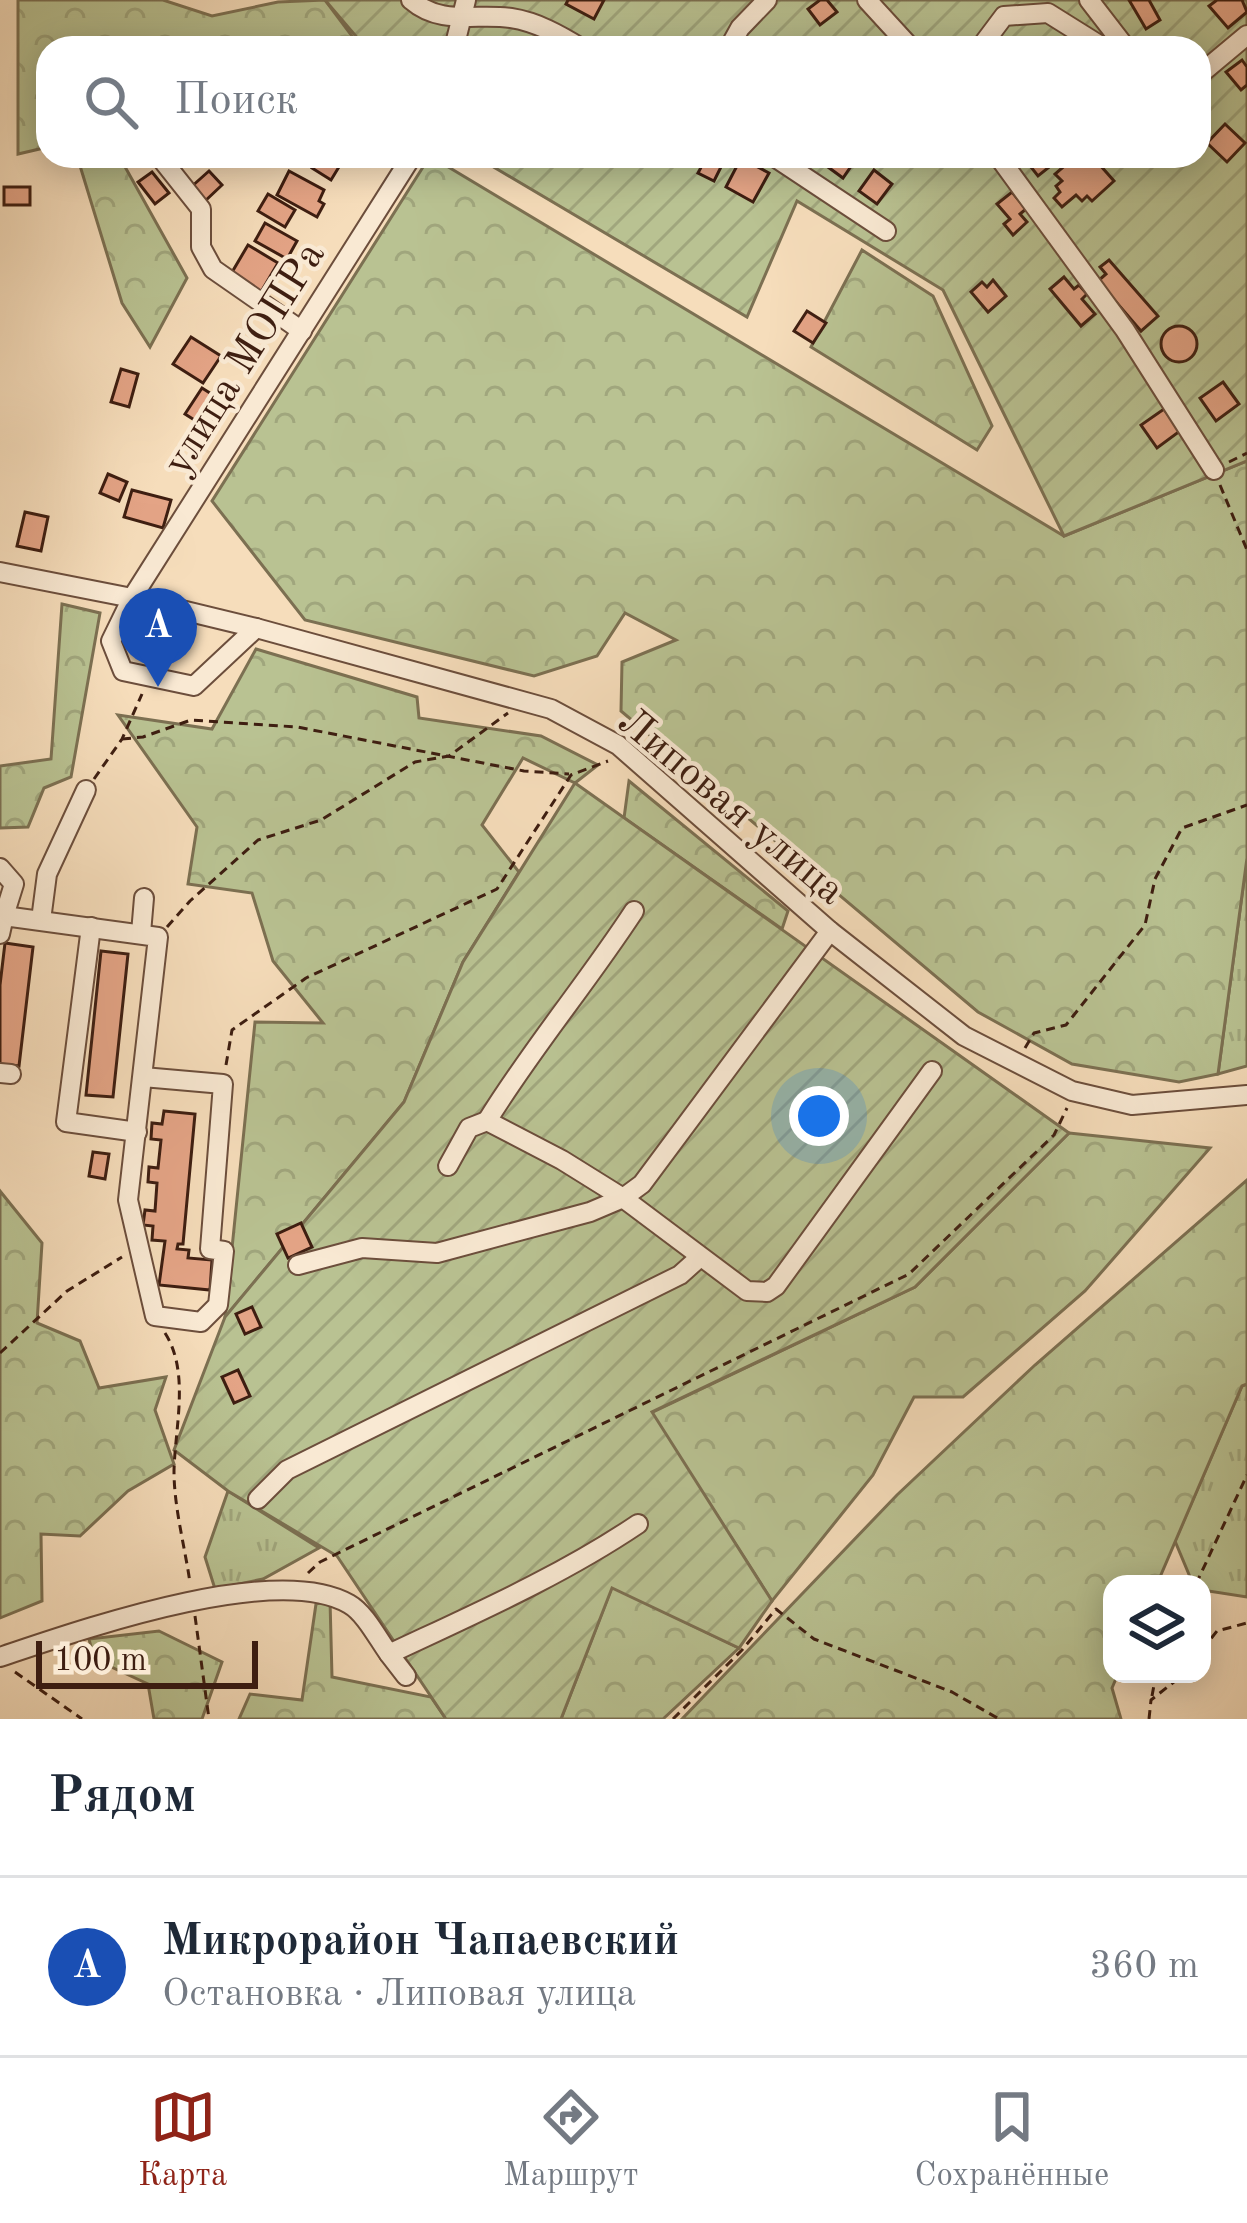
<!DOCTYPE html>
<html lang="ru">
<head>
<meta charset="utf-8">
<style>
	:root { --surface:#fff; --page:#f2f2f3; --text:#1f2937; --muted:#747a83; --line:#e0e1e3; --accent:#8f2418 }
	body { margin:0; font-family:"Old Standard TT",serif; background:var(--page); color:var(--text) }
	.controls { position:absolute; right:36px; bottom:36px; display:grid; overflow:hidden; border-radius:24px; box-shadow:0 6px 30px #0003 }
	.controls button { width:108px; height:108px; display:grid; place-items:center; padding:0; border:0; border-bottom:3px solid var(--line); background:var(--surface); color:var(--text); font:60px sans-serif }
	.scale { position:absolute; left:36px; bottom:30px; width:222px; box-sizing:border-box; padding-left:12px; border:6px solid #3e1e11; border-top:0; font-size:33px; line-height:42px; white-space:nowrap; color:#3e1e11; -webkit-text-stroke:9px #f9e9d3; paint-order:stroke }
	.you { position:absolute; left:819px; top:1116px; width:42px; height:42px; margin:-30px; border:9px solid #fff; border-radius:50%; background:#1a73e8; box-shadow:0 0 0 18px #1a73e833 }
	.badge { display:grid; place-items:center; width:78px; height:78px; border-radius:50%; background:var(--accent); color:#fff; font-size:39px; font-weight:700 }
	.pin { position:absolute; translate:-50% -99px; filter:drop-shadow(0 3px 6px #0008) }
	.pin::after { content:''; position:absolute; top:63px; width:42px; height:36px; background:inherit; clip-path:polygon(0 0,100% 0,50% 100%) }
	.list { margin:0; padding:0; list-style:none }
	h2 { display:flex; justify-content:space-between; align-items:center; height:156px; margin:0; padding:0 48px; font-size:51px }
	h2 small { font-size:39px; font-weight:400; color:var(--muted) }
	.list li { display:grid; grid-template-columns:78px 1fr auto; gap:36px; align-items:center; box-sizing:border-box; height:180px; padding:0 48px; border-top:3px solid var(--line) }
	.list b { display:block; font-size:45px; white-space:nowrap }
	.list p { margin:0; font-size:39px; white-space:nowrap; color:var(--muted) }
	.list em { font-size:39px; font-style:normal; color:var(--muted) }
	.icon { flex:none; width:66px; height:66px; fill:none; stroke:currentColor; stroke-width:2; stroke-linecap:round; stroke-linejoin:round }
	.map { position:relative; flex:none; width:1247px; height:1719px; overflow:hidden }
	.search { position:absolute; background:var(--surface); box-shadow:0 6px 30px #0003; left:36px; right:36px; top:36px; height:132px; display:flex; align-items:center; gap:30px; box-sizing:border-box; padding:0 42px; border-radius:36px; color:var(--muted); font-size:45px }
	.sheet { height:336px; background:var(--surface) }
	nav { display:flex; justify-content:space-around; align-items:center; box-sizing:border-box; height:168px; border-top:3px solid var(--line); background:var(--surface); font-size:33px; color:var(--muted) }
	nav a { display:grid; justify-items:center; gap:6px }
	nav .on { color:var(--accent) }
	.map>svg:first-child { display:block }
</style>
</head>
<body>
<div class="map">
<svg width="1247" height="1719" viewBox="0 0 1247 1719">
	<defs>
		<pattern id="grass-tufts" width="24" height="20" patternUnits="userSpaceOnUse" patternTransform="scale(3)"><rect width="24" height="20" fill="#b9c292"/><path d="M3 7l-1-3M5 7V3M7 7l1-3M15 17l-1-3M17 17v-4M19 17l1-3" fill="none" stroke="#a0a67d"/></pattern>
		<pattern id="forest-crowns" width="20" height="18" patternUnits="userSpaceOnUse" patternTransform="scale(3)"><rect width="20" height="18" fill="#b9c292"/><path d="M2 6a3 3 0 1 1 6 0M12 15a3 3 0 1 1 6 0" fill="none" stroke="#a0a67d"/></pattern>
		<pattern id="garden-furrows" width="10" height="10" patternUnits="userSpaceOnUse" patternTransform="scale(3)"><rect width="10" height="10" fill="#b9c292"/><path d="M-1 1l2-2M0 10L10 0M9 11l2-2" fill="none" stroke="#a0a67d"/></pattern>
	</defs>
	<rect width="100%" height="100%" fill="#f6ddbb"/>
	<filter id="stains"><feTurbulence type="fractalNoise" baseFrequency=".00167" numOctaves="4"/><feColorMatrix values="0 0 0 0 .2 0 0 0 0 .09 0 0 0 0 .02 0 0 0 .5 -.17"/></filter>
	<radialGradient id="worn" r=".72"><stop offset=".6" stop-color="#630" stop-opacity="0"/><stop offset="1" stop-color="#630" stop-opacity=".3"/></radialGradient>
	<g fill="url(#grass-tufts)" stroke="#7c7052" stroke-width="3">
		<polygon points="1247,858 1247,1066 1218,1074"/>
		<polygon points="1247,1384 1247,1597 1202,1590 1202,1584 1193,1584 1175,1541 1242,1386"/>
		<polygon points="228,1491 319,1548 263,1579 215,1589 205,1557"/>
	</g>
	<g fill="url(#forest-crowns)" stroke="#7c7052" stroke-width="3">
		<polygon points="18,0 163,0 212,16 278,2 325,0 361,48 48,48 48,147 18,154"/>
		<polygon points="77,156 119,156 187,278 150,347 122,303"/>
		<polygon points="430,156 1064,536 1247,461 1247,858 1218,1074 1179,1082 1072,1064 978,1012 621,711 622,662 676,640 625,613 597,656 534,676 305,620 212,501"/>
		<polygon points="862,250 933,296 992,426 977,450 811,347"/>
		<polygon points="62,604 100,613 71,777 44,788 28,827 0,828 0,766 51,759"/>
		<polygon points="256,649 417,697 419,718 541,736 598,765 575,783 523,758 482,825 519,872 463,962 404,1102 225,1317 255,1022 323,1023 273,961 252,893 188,884 197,827 118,715 212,729"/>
		<polygon points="629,781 788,911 782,929 624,818"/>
		<polygon points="1069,1133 1210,1148 1085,1291 963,1397 914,1397 873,1475 772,1601 651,1413 915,1287"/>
		<polygon points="1247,1180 1247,1384 1242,1386 1157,1584 1112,1584 1112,1674 1118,1674 1112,1688 1121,1719 682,1719 897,1495 1035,1365"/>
		<polygon points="0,1191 42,1243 37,1323 80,1341 99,1388 166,1377 155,1410 174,1464 128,1491 80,1536 41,1534 42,1601 0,1618"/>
		<polygon points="612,1587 739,1648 663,1719 561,1719"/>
		<polygon points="330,1600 332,1677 431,1697 446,1719 239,1719 250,1694 302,1700 316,1604"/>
		<polygon points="159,1631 222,1662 202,1719 154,1719 148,1684 94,1659 89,1639"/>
	</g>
	<g fill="url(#garden-furrows)" stroke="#7c7052" stroke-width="3">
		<polygon points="325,0 1247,0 1247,461 1064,536 943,290 797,201 747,317 475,156 1199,156 1199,48 366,48"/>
		<polygon points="575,783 1069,1133 915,1287 652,1412 772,1601 739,1648 612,1588 561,1719 446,1719 337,1556 228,1491 174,1450 225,1317 404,1102 463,962"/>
	</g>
	<g fill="#e4a486" stroke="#3e1e11" stroke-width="3">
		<polygon points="568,0 604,0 594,19 566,4"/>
		<polygon points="820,0 827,0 837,12 820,25 808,9"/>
		<polygon points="1129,0 1149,0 1160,20 1146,29"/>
		<polygon points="1217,0 1242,0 1247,12 1228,28 1209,6"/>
		<polygon points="1242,60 1247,67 1247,85 1241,90 1226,72"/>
		<polygon points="1225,124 1245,143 1227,162 1207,143"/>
		<polygon points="309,156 344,156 345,157 331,180 312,168 316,161"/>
		<polygon points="707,156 725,159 714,181 698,173"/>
		<polygon points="835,156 858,156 843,178 828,167"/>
		<polygon points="1035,156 1063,156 1038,176 1027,162"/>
		<polygon points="1076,156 1092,156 1114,181 1092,201 1087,196 1082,201 1076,195 1062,207 1054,198 1060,192 1056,186 1062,181 1055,174"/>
		<polygon points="741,158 769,173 753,202 726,187"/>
		<polygon points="874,170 892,184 877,204 859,191"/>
		<polygon points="209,171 222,185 204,202 190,188"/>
		<polygon points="289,171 324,190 319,201 324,204 317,217 277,195"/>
		<polygon points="152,172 169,193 155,204 138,182"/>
		<rect x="4" y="187" width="26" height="18"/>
		<polygon points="1012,192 1026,209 1020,214 1027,222 1013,235 1004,224 1010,219 997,204"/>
		<polygon points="268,194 295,210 285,227 258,211"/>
		<polygon points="265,223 297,241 287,259 255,241"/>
		<polygon points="248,245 278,263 258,297 228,279"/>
		<polygon points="1109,260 1158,316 1141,331 1098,281 1106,274 1100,267"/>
		<polygon points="1064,277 1074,289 1079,285 1087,294 1082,299 1095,314 1081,326 1050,289"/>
		<polygon points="993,280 1006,296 988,312 971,292 982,282 987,287"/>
		<polygon points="807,311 826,323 813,343 794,331"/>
		<circle cx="1179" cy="344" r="18"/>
		<polygon points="191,337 221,356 203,383 173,364"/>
		<polygon points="121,369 138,374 129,407 111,402"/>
		<polygon points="1223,382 1239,404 1216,421 1200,398"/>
		<polygon points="202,388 224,402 207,428 185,414"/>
		<polygon points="1164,409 1180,431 1157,448 1141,425"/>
		<polygon points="108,474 127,482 119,501 100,493"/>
		<polygon points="132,490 171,500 163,528 124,517"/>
		<polygon points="25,512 48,517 41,551 17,546"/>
		<polygon points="5,943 33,947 19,1066 0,1064 0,985"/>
		<polygon points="101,951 128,954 113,1097 86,1095"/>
		<polygon points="164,1111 195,1114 183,1244 178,1244 177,1249 189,1250 188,1258 212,1260 210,1290 159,1285 165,1241 152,1240 153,1226 143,1225 145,1210 155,1211 157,1183 148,1182 149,1167 158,1168 161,1140 151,1139 152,1123 162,1124"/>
		<polygon points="93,1152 109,1154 105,1179 89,1176"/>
		<polygon points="301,1223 312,1247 288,1258 277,1234"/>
		<polygon points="252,1307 261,1327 245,1334 236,1314"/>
		<polygon points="238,1370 250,1396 234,1403 222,1377"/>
	</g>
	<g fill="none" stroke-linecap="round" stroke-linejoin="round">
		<g stroke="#6c4e3c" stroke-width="22">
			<g id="minor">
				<path d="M411 0C441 26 476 13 511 18 537 22 560 35 581 48"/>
				<polyline points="867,0 911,48"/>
				<polyline points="1089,0 1126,48"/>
				<polyline points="454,48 466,0"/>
				<polyline points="729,48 740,28 767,0"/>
				<polyline points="980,48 1004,16 1048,13 1104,48"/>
				<polyline points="1199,75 1247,35"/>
				<polyline points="159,156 201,209 201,247 213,269 302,331"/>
				<polyline points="773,156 886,231"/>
				<polyline points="998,156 1125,330 1214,470"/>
				<polyline points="0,572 132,598 256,628 551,709 618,745 830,931 964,1036 1072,1091 1132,1105 1247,1095"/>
				<polyline points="256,628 194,686 123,671 111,641 132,598 412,156"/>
				<polyline points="0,868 14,884 4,916"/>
				<path d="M634 911C587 983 532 1048 487 1121L562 1160 623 1198 747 1291 767 1292 776 1286 932 1071"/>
				<polyline points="41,920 47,874 86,790"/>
				<polyline points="91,927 66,1122 137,1132"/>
				<polyline points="141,933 144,898"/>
				<polyline points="0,934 4,916 158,937 128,1200 155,1316 201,1322 218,1305 224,1251 210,1249 223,1084 143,1077"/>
				<polyline points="0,1073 11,1074"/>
				<polyline points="448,1166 469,1128 487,1121"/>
				<polyline points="298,1265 362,1248 437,1253 590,1212 623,1198 642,1184 830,931"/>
				<polyline points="258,1499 287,1470 680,1275 699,1258"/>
				<polyline points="389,1654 406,1676"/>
				<path d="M0 1657C78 1631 275 1561 349 1604 365 1613 378 1639 389 1654 474 1614 561 1576 638 1524"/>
			</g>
		</g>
		<g stroke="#3e1e11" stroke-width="3" stroke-dasharray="9 6" stroke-linecap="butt">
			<polyline points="1229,462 1247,453"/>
			<polyline points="1220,485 1247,550"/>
			<polyline points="122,739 143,737 191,720 297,727 524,771 569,774"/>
			<polyline points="94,779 122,739 142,694"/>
			<polyline points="167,927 190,901 258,840 321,820 415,762 449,756 508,713"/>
			<polyline points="1025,1048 1034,1033 1066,1025 1145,925 1155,879 1182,828 1247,805"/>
			<polyline points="226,1065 232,1030 306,978 497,889 571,775 608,761"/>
			<path d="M165 1333C190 1372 175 1427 174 1471 174 1508 185 1547 190 1583"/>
			<polyline points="0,1353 67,1291 122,1257"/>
			<polyline points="308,1573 320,1562 909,1274 1054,1135 1067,1108"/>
			<polyline points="1196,1584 1247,1475"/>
			<polyline points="195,1616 209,1719"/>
			<polyline points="1202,1650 1217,1631 1247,1623"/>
			<polyline points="15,1672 82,1719"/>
			<polyline points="1152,1696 1156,1674"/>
			<polyline points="673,1719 742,1650 776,1609 814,1639 952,1692 999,1719"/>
			<polyline points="1149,1719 1151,1700 1184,1674"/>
		</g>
		<use href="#minor" stroke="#f9e9d3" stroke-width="18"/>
	</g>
	<g text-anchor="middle" stroke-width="9" stroke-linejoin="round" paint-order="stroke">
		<g font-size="42" fill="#3e1e11" stroke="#f9e9d3">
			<text transform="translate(242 357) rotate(-58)" y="15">улица МОПРа</text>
			<text transform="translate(733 804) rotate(40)" y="15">Липовая улица</text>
		</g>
	</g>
	<rect width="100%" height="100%" filter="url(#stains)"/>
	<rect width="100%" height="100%" fill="url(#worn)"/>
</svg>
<div class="controls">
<button><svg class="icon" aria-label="layers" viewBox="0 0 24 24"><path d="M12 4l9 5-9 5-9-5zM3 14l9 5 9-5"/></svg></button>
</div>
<div class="scale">100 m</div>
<div class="you"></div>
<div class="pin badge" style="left:158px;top:687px;background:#1a4fb4">A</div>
<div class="search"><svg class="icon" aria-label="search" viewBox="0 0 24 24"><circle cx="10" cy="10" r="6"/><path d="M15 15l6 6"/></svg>Поиск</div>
</div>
<section class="sheet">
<h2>Рядом<small></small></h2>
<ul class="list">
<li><span class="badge" style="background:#1a4fb4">A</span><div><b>Микрорайон Чапаевский</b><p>Остановка · Липовая улица</p></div><em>360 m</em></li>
</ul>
</section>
<nav>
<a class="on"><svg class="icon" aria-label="map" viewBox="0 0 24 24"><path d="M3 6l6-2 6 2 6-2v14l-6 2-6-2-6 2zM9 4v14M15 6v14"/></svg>Карта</a>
<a><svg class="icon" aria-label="directions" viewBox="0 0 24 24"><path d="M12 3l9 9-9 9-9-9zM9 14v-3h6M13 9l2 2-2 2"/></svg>Маршрут</a>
<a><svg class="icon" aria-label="saved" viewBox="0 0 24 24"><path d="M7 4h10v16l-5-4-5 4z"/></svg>Сохранённые</a>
</nav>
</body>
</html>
